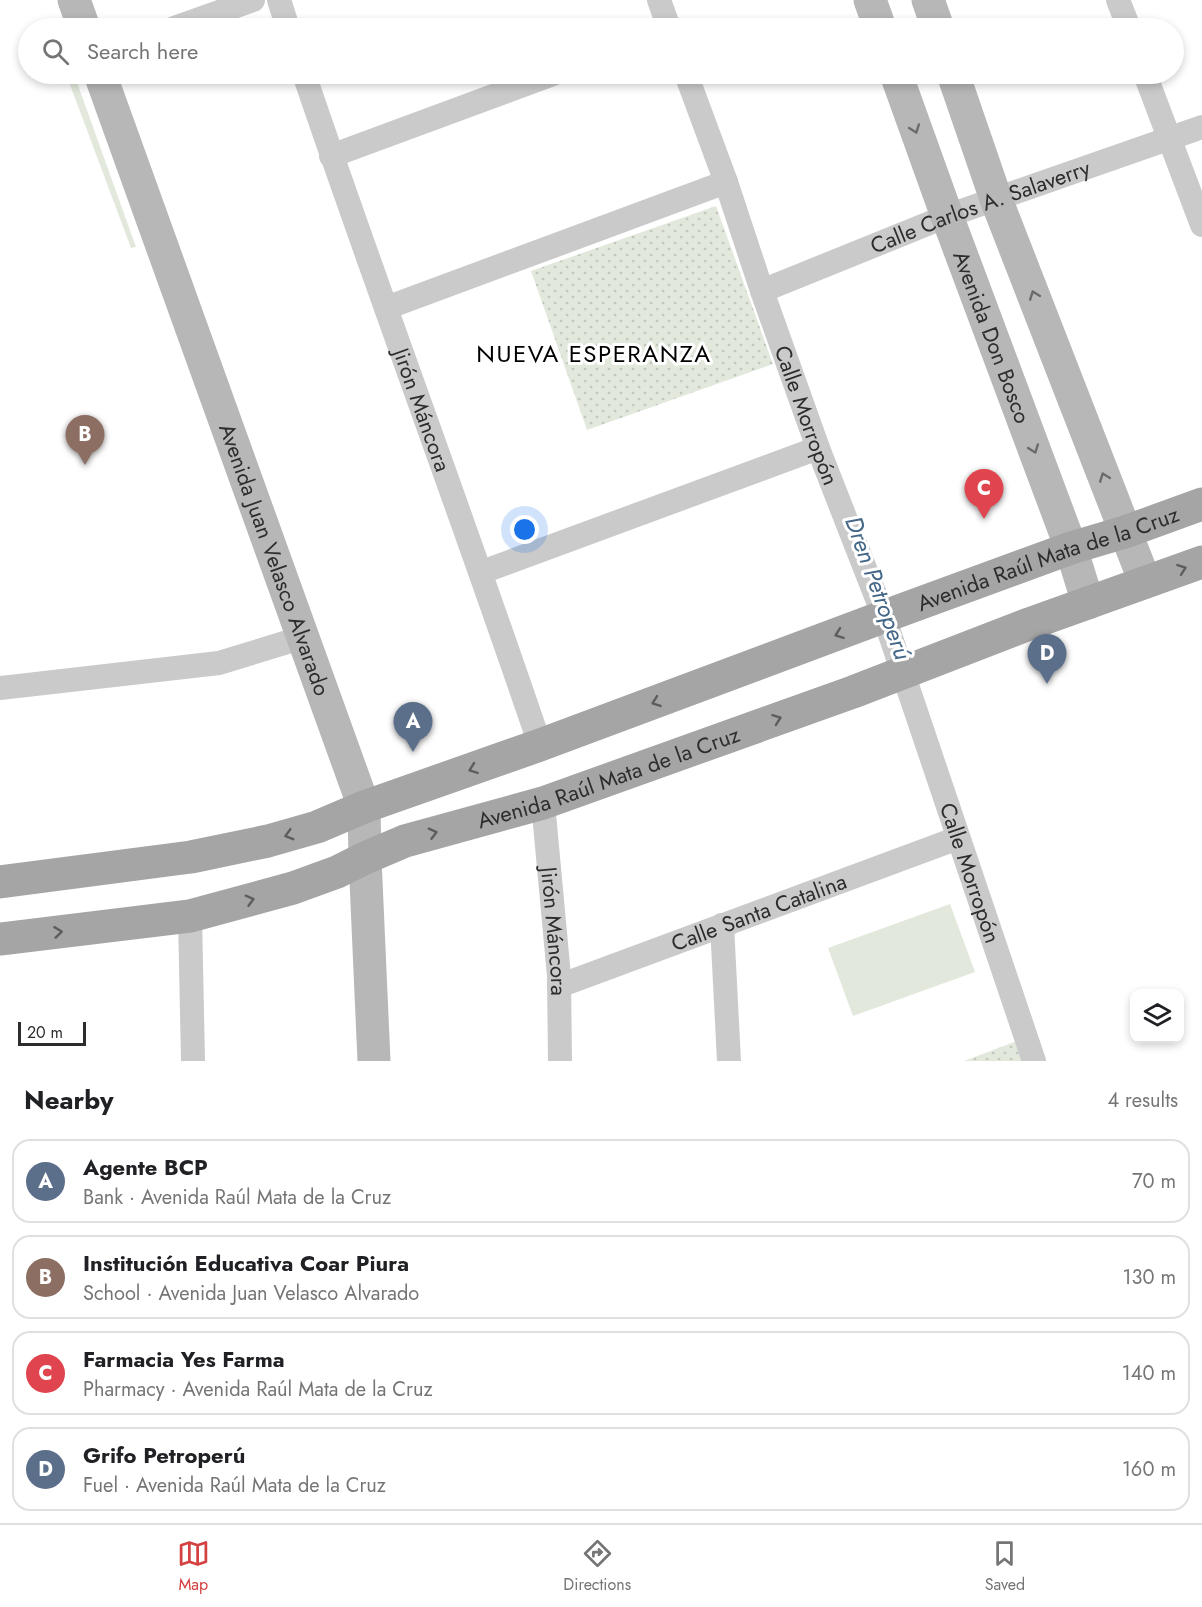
<!DOCTYPE html>
<html lang="en">
<head>
<meta charset="utf-8">
<style>
	:root { --surface:#fff; --page:#f2f2f2; --text:#202124; --muted:#757577; --line:#e0e0e0; --accent:#d34140 }
	body { margin:0; font-family:Jost,sans-serif; background:var(--page); color:var(--text) }
	.controls { position:absolute; right:18px; bottom:18px; display:grid; overflow:hidden; border-radius:12px; box-shadow:0 3px 9px #0003 }
	.controls button { width:54px; height:54px; display:grid; place-items:center; padding:0; border:0; border-bottom:2px solid var(--line); background:var(--surface); color:var(--text); font:30px sans-serif }
	.scale { position:absolute; left:18px; bottom:15px; width:68px; box-sizing:border-box; padding-left:6px; border:3px solid #2d2d2d; border-top:0; font-size:16px; line-height:21px; white-space:nowrap; color:#2d2d2d; -webkit-text-stroke:4px #fff; paint-order:stroke }
	.you { position:absolute; left:525px; top:530px; width:21px; height:21px; margin:-15px; border:4px solid #fff; border-radius:50%; background:#1a73e8; box-shadow:0 0 0 9px #1a73e833 }
	.badge { display:grid; place-items:center; width:39px; height:39px; border-radius:50%; background:var(--accent); color:#fff; font-size:20px; font-weight:700 }
	.pin { position:absolute; translate:-50% -50px; filter:drop-shadow(0 2px 3px #0008) }
	.pin::after { content:''; position:absolute; top:32px; width:21px; height:18px; background:inherit; clip-path:polygon(0 0,100% 0,50% 100%) }
	.list { margin:0; padding:0; list-style:none }
	h2 { display:flex; justify-content:space-between; align-items:center; height:78px; margin:0; padding:0 24px; font-size:26px }
	h2 small { font-size:20px; font-weight:400; color:var(--muted) }
	.list li { display:grid; grid-template-columns:39px 1fr auto; gap:18px; align-items:center; box-sizing:border-box; height:84px; margin:0 12px 12px; padding:0 12px; border:2px solid var(--line); border-radius:18px }
	.list b { display:block; font-size:22px; white-space:nowrap }
	.list p { margin:0; font-size:20px; white-space:nowrap; color:var(--muted) }
	.list em { font-size:20px; font-style:normal; color:var(--muted) }
	.icon { flex:none; width:33px; height:33px; fill:none; stroke:currentColor; stroke-width:2; stroke-linecap:round; stroke-linejoin:round }
	.map { position:relative; flex:none; width:1202px; height:1061px; overflow:hidden }
	.search { position:absolute; background:var(--surface); box-shadow:0 3px 9px #0003; left:18px; right:18px; top:18px; height:66px; display:flex; align-items:center; gap:15px; box-sizing:border-box; padding:0 21px; border-radius:33px; color:var(--muted); font-size:22px }
	.sheet { height:462px; background:var(--surface) }
	nav { display:flex; justify-content:space-around; align-items:center; box-sizing:border-box; height:84px; border-top:2px solid var(--line); background:var(--surface); font-size:16px; color:var(--muted) }
	nav a { display:grid; justify-items:center; gap:3px }
	nav .on { color:var(--accent) }
	.map>svg:first-child { display:block }
</style>
</head>
<body>
<div class="map">
<svg width="1202" height="1061" viewBox="0 0 1202 1061">
	<defs>
		<pattern id="park-dots" width="8" height="8" patternUnits="userSpaceOnUse" patternTransform="scale(1.5)"><rect width="8" height="8" fill="#e2e9dc"/><path d="M2 2h.1M6 6h.1" fill="none" stroke="#c2c8bd" stroke-width="1.8" stroke-linecap="round"/></pattern>
	</defs>
	<rect width="100%" height="100%" fill="#fff"/>
	<g fill="#e2e9dc">
		<polygon points="66,74 74,74 136,247 131,248"/>
		<polygon points="950,904 975,972 853,1016 828,948"/>
	</g>
	<g fill="url(#park-dots)">
		<polygon points="716,206 773,364 587,430 531,271"/>
		<polygon points="1017,1041 1024,1061 964,1061"/>
	</g>
	<g fill="none" stroke-linecap="round" stroke-linejoin="round">
		<g stroke="#cacaca" stroke-width="24">
			<polyline points="279,0 288,28"/>
			<polyline points="659,0 669,28"/>
			<polyline points="1118,0 1129,28"/>
			<polyline points="174,28 253,0"/>
			<path id="s1" d="M304 74C380 298 464 520 540 745"/>
			<path id="s2" d="M686 74 726 182 762 291 818 448 884 617 1034 1061"/>
			<polyline points="1145,74 1202,225"/>
			<polyline points="331,156 553,74"/>
			<path id="s3" d="M762 291 947 216 1202 127"/>
			<polyline points="386,308 726,182"/>
			<polyline points="482,572 818,448"/>
			<polyline points="0,688 219,663 304,637"/>
			<path id="s4" d="M543 803 559 976 560 1061"/>
			<polyline points="190,916 193,1061"/>
			<polyline points="722,925 729,1061"/>
			<path id="s5" d="M559 986 958 838"/>
		</g>
		<g stroke="#b7b7b7" stroke-width="33">
			<polyline points="74,0 84,28"/>
			<polyline points="870,0 880,28"/>
			<polyline points="928,0 938,28"/>
			<path id="s6" d="M100 74 364 807 365 858 374 1061"/>
			<path id="s7" d="M896 74 947 216 1071 548 1088 603"/>
			<polyline points="953,74 996,199 1145,582"/>
		</g>
		<g stroke="#a5a5a5" stroke-width="33">
			<path id="s8" d="M0 882 191 857 268 841 317 827 364 807 540 745 888 615 1071 548 1125 532 1202 504"/>
			<path id="s9" d="M0 939 190 916 293 888 337 872 365 858 405 841 543 803 853 692 1029 624 1202 562"/>
		</g>
	</g>
	<defs><path id="oneway-chevron" d="M-2-3.5L2.5 0L-2 3.5" fill="none" stroke-width="1.6" stroke-linecap="round" stroke-linejoin="round" transform="scale(1.5)"/></defs>
	<g stroke="#6b6b6b">
		<use href="#oneway-chevron" transform="translate(915 129) rotate(70)"/>
		<use href="#oneway-chevron" transform="translate(1034 295) rotate(-111)"/>
		<use href="#oneway-chevron" transform="translate(1034 449) rotate(70)"/>
		<use href="#oneway-chevron" transform="translate(1104 477) rotate(-111)"/>
	</g>
	<g stroke="#5d5d5d">
		<use href="#oneway-chevron" transform="translate(1182 569) rotate(-20)"/>
		<use href="#oneway-chevron" transform="translate(839 634) rotate(160)"/>
		<use href="#oneway-chevron" transform="translate(656 702) rotate(160)"/>
		<use href="#oneway-chevron" transform="translate(777 719) rotate(-20)"/>
		<use href="#oneway-chevron" transform="translate(473 769) rotate(160)"/>
		<use href="#oneway-chevron" transform="translate(433 833) rotate(-15)"/>
		<use href="#oneway-chevron" transform="translate(289 835) rotate(164)"/>
		<use href="#oneway-chevron" transform="translate(250 900) rotate(-15)"/>
		<use href="#oneway-chevron" transform="translate(58 932) rotate(-7)"/>
	</g>
	<g text-anchor="middle" stroke-width="6" stroke-linejoin="round" paint-order="stroke">
		<g font-size="22" fill="#2d2d2d" stroke="#fff">
			<text dy="8" stroke="none"><textPath href="#s3" startOffset="234">Calle Carlos A. Salaverry</textPath></text>
			<text dy="8" stroke="none"><textPath href="#s7" startOffset="280">Avenida Don Bosco</textPath></text>
			<text dy="8" stroke="none"><textPath href="#s1" startOffset="356">Jirón Máncora</textPath></text>
			<text dy="8" stroke="none"><textPath href="#s2" startOffset="362">Calle Morropón</textPath></text>
			<text dy="8" stroke="none"><textPath href="#s8" startOffset="1101">Avenida Raúl Mata de la Cruz</textPath></text>
			<text dy="8" stroke="none"><textPath href="#s6" startOffset="516">Avenida Juan Velasco Alvarado</textPath></text>
			<text dy="8" stroke="none"><textPath href="#s9" startOffset="633">Avenida Raúl Mata de la Cruz</textPath></text>
			<text dy="8" stroke="none"><textPath href="#s2" startOffset="848">Calle Morropón</textPath></text>
			<text dy="8" stroke="none"><textPath href="#s5" startOffset="213">Calle Santa Catalina</textPath></text>
			<text dy="8" stroke="none"><textPath href="#s4" startOffset="129">Jirón Máncora</textPath></text>
		</g>
		<g font-size="24" letter-spacing="1.5" fill="#000" stroke="#fff">
			<text x="594" y="362">NUEVA ESPERANZA</text>
		</g>
		<g font-size="24" font-style="italic" fill="#446787" stroke="#fff">
			<text transform="translate(878 588) rotate(70)" y="8">Dren Petroperú</text>
		</g>
	</g>
</svg>
<div class="controls">
<button><svg class="icon" aria-label="layers" viewBox="0 0 24 24"><path d="M12 4l9 5-9 5-9-5zM3 14l9 5 9-5"/></svg></button>
</div>
<div class="scale">20 m</div>
<div class="you"></div>
<div class="pin badge" style="left:413px;top:752px;background:#5c6f8a">A</div>
<div class="pin badge" style="left:85px;top:465px;background:#8d6e63">B</div>
<div class="pin badge" style="left:984px;top:519px;background:#e0444e">C</div>
<div class="pin badge" style="left:1047px;top:684px;background:#5c6f8a">D</div>
<div class="search"><svg class="icon" aria-label="search" viewBox="0 0 24 24"><circle cx="10" cy="10" r="6"/><path d="M15 15l6 6"/></svg>Search here</div>
</div>
<section class="sheet">
<h2>Nearby<small>4 results</small></h2>
<ul class="list">
<li><span class="badge" style="background:#5c6f8a">A</span><div><b>Agente BCP</b><p>Bank · Avenida Raúl Mata de la Cruz</p></div><em>70 m</em></li>
<li><span class="badge" style="background:#8d6e63">B</span><div><b>Institución Educativa Coar Piura</b><p>School · Avenida Juan Velasco Alvarado</p></div><em>130 m</em></li>
<li><span class="badge" style="background:#e0444e">C</span><div><b>Farmacia Yes Farma</b><p>Pharmacy · Avenida Raúl Mata de la Cruz</p></div><em>140 m</em></li>
<li><span class="badge" style="background:#5c6f8a">D</span><div><b>Grifo Petroperú</b><p>Fuel · Avenida Raúl Mata de la Cruz</p></div><em>160 m</em></li>
</ul>
</section>
<nav>
<a class="on"><svg class="icon" aria-label="map" viewBox="0 0 24 24"><path d="M3 6l6-2 6 2 6-2v14l-6 2-6-2-6 2zM9 4v14M15 6v14"/></svg>Map</a>
<a><svg class="icon" aria-label="directions" viewBox="0 0 24 24"><path d="M12 3l9 9-9 9-9-9zM9 14v-3h6M13 9l2 2-2 2"/></svg>Directions</a>
<a><svg class="icon" aria-label="saved" viewBox="0 0 24 24"><path d="M7 4h10v16l-5-4-5 4z"/></svg>Saved</a>
</nav>
</body>
</html>
